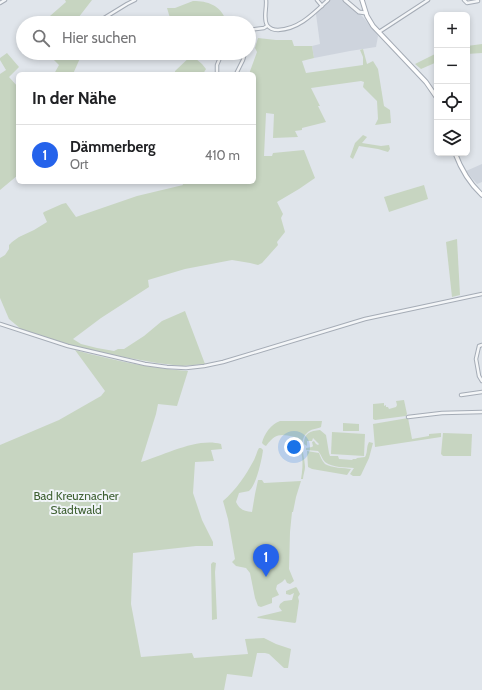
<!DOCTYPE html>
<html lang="de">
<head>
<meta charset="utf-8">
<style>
	:root { --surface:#fff; --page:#f2f2f2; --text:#202124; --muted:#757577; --line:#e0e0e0; --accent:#2563eb }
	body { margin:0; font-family:Cabin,sans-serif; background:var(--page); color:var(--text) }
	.controls { position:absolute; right:12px; top:12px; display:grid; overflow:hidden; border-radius:6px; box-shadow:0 2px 6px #0003 }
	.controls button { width:36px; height:36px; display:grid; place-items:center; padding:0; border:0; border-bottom:1px solid var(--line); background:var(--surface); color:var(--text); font:20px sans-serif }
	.you { position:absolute; left:294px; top:447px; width:14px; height:14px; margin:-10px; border:3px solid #fff; border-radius:50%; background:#1a73e8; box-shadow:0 0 0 6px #1a73e833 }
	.badge { display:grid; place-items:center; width:26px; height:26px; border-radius:50%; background:var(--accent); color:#fff; font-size:13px; font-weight:700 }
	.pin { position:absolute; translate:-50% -33px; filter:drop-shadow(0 1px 2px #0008) }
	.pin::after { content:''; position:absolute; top:21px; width:14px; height:12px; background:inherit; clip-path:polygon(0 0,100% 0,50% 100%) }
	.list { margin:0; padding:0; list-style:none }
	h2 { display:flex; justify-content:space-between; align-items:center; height:52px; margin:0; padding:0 16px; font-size:17px }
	h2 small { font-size:13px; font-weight:400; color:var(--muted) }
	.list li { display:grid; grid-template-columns:26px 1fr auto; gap:12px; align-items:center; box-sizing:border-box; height:60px; padding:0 16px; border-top:1px solid var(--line) }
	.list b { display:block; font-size:15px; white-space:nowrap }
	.list p { margin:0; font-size:13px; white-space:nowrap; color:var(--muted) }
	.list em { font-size:13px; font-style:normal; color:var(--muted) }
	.icon { flex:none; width:22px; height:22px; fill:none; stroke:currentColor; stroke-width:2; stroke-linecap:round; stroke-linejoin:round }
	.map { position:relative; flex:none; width:482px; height:690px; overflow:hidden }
	.search { position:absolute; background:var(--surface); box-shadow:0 2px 6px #0003; left:16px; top:16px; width:240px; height:44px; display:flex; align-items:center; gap:10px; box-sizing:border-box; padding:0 14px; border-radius:22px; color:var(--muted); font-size:15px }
	.panel { position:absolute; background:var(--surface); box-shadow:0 2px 6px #0003; left:16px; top:72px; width:240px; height:112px; border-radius:6px }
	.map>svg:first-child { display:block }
</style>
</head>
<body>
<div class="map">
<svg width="482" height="690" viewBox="0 0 482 690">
	<rect width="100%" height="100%" fill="#e0e5eb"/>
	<g fill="#ced4dd">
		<polygon points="330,0 344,0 363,17 378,36 376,47 350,51 314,58 312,46 320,44 316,14"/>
		<polygon points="482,164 482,182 477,184 470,176 466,171"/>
	</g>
	<g fill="#c7d5c1">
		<polygon points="65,0 92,0 75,22 76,23 42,23 66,2"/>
		<path d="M193 1C208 1 220 5 226 20L224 23H158L170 18 167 8H175Z"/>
		<polygon points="258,38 276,40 292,40 294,46 312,46 314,58 302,61 306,73 363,65 363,57 360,50 363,49 367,64 373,61 378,69 384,106 390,110 391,123 375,125 378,119 377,101 363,87 364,82 361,81 311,88 320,106 318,106 326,122 302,128 302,130 295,131 298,137 273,138 274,114 266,113 264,156 272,156 273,153 304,150 315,178 299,189 277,202 283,214 281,218 285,232 277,242 278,245 262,263 258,265 250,263 232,260 185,269 148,280 149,287 101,318 73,339 81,344 97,348 114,351 118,349 124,349 144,336 162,321 185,311 205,364 182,366 157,363 118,356 70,345 21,329 9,319 0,298 0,258 5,255 9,249 9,245 12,242 19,237 34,230 47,222 43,213 44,212 62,204 66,203 76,217 137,196 183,185 182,182 254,182 254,74 249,74 257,52 255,48"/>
		<polygon points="482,44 482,53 467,54 467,46"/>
		<polygon points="7,53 19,67 9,77 18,87 18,175 0,190 0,74 6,70 0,60 0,58"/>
		<polygon points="47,53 88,53 81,56 73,74 54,74 59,65"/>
		<polygon points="194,53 198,53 195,58 202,64 206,69 203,74 175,74 175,71"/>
		<polygon points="437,53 437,62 421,69 415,64"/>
		<polygon points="363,135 367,137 362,143 381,146 389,145 390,149 388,152 378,149 359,146 353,159 350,157 355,143"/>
		<polygon points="424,185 428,199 389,212 384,197"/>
		<polygon points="457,239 460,295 452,297 446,242"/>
		<path d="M75 350C112 360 149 368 188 371L177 406 158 404 156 414 141 462C164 455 198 437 221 444L222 449 211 450 214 461 195 462 193 493 202 520 213 542V546H196L133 553 131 604 141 657 192 653 194 658 248 654 245 639 264 638 276 644 291 649 288 668H284L269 654 265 653H257L252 677 227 674 224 690H0V445L59 420 101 396 105 391Z"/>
		<polygon points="404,400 407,414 406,416 375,420 373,419 373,404 384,403 384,406 386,405 386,407 388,407 389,409 396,407 397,405 396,401"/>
		<polygon points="408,418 412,439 429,436 429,434 441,433 441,437 375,447 373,424"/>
		<path d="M280 421H322L321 427C317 429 310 429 307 433 298 440 305 457 305 467 305 471 303 475 303 479H301C304 462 303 451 295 437 280 434 276 433 266 446L264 445 262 443C264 434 271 424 280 421Z"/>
		<polygon points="343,423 359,424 359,431 343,431"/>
		<path d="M320 430 326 435 329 453 330 456H338L339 459 352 460 353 459H356L357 458 365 457C368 452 366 447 369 442L373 443 369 458 361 475 360 476H353L350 474 354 468C345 467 333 468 325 462 322 459 321 454 318 451L306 450V448L312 447 313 446 312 442 314 441 316 444 318 445 319 444 313 438 312 441H307V446L304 444C304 433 310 431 320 430Z"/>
		<polygon points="332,432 365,434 364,456 331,454"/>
		<polygon points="443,433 472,434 471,456 443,456 441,454"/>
		<path d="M259 448H261L263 450C262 459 256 486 249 491 246 492 242 492 239 493L236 502C240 510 244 511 252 512L255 494 258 480H262L264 483 301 481 296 497 293 512H292L290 532 289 569 294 581 290 584 287 583 285 579 282 582 277 585 276 589 279 595 272 598V603L261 607 258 606 255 598 250 573 246 568 236 566 232 562 235 559 228 519 223 501C236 490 246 475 254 460 256 456 257 451 259 448Z"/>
		<path d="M307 451 319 453C320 456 322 461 325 464 331 468 345 468 351 469L347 475 312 469 308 467Z"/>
		<polygon points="213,562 216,563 215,572 217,619 212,620 211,564"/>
		<polygon points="296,587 297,588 300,594 298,597 299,601 296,622 295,623 258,618 257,617 282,611 279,607 280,604 284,601 292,600 294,593 290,595 286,594 286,591"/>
	</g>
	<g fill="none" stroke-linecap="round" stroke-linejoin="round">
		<g stroke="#a5acb6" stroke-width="4.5">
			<g id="minor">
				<path d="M266 0C267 8 263 18 267 25 270 29 273 30 278 30 299 29 313 14 328 0"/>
				<polyline points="317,0 322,6"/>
				<polyline points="464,0 467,3 478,1"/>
				<polyline points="0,3 5,0"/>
				<polyline points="96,23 127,4 135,0"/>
				<polyline points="249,30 264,28 267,26"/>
				<polyline points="379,32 428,0"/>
				<polyline points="217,74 217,65 222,53"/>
				<polyline points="236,74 243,60 245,53"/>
				<polyline points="0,324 68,346 145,364 167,367 186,368 204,366 223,362 365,319 482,294"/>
				<polyline points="482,345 479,346 476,359 479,376 482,381"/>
				<polyline points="461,395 482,392"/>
				<polyline points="408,417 442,413 482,412"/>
			</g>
		</g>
		<g stroke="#a5acb6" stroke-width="5">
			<polyline id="tertiary" points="345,0 359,12 366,13"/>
		</g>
		<g stroke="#a5acb6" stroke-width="5.5">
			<g id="secondary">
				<polyline points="362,0 367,16 373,26 426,82 437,98"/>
				<path d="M455 153C461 169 469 183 482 195"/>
			</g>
		</g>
		<use href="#minor" stroke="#f4f6f8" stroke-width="2.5"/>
		<use href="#tertiary" stroke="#f4f6f8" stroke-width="3"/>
		<use href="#secondary" stroke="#fff" stroke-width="3.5"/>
	</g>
	<g text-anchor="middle" stroke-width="4" stroke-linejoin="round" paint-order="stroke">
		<g font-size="12" fill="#3f6133" stroke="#f0f4f8">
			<text x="76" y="500">Bad Kreuznacher<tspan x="76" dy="14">Stadtwald</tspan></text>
		</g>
	</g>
</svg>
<div class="controls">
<button>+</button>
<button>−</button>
<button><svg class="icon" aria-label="locate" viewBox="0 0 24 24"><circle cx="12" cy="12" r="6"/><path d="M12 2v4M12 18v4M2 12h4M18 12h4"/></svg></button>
<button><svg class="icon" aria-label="layers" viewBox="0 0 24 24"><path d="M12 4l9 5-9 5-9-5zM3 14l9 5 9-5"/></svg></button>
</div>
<div class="you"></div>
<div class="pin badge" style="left:266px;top:577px">1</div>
<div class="search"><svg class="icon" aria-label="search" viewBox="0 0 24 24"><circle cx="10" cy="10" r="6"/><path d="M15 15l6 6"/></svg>Hier suchen</div>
<section class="panel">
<h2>In der Nähe<small></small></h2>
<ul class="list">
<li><span class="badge">1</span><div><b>Dämmerberg</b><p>Ort</p></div><em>410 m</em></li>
</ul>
</section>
</div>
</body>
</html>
